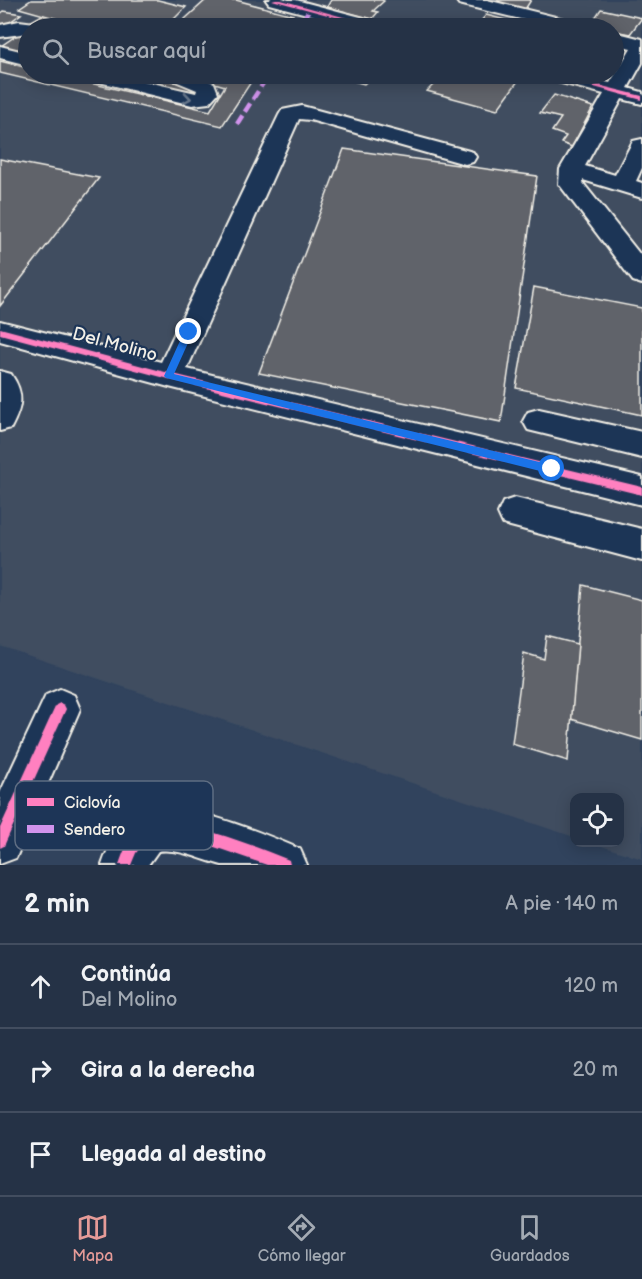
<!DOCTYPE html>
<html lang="es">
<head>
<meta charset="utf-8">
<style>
	:root { --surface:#253246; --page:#313e51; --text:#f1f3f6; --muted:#a3aab3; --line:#424d5f; --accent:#e69b98 }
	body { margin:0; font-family:"Balsamiq Sans",sans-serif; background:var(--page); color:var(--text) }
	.controls { position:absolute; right:18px; bottom:18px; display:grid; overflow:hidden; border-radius:12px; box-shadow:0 3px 15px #0003 }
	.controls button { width:54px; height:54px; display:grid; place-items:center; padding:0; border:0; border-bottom:2px solid var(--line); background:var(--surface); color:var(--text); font:30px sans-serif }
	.stop { position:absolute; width:18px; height:18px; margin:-14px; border:4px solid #1a73e8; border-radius:50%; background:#fff }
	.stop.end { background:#1a73e8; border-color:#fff; box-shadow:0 2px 6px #0008 }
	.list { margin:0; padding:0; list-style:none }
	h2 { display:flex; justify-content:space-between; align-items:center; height:78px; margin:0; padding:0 24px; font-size:26px }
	h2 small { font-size:20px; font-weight:400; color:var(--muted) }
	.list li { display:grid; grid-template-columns:39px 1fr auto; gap:18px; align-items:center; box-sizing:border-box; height:84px; padding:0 24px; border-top:2px solid var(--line) }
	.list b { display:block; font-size:22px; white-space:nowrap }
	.list p { margin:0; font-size:20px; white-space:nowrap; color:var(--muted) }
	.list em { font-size:20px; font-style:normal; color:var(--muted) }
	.icon { flex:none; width:33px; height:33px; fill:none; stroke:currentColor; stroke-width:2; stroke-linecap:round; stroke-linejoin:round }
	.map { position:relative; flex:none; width:642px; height:865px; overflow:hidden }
	.search { position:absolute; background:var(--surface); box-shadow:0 3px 15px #0003; left:18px; right:18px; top:18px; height:66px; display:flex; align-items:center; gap:15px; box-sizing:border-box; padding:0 21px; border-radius:33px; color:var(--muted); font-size:22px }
	.sheet { height:330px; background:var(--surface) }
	nav { display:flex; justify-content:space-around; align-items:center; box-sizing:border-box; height:84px; border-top:2px solid var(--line); background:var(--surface); font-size:16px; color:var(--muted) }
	nav a { display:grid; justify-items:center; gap:3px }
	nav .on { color:var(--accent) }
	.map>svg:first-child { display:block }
</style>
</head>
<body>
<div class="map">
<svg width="642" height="865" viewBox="0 0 642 865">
	<rect width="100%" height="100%" fill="#31435d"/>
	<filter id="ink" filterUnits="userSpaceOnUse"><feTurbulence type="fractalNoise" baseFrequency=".0167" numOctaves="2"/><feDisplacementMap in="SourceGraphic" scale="12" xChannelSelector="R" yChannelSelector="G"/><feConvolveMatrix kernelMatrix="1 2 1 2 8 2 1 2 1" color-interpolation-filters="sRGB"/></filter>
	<g filter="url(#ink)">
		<path fill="#3f4d61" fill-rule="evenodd" d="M0 0H642V859L592 843 620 842V798H574V837L0 646ZM28 28H614V74H28Z"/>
		<g fill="#61636b" stroke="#f4f1e8" stroke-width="1.5">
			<polygon points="31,0 158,0 186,7 165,28 90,28 19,8"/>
			<polygon points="206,0 236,0 293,15 285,28 175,28"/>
			<polygon points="331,0 382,0 384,1 373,11 378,12 372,19 327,7"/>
			<polygon points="475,0 531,0 524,11"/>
			<polygon points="601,9 642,18 630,34 614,31 614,28 590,25"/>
			<polygon points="4,11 21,14 0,29 0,14"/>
			<polygon points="42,15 85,28 40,28 26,24"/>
			<polygon points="486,15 522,24 519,28 475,28"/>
			<polygon points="20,33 28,35 28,54 1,46"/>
			<polygon points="0,61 28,68 28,74 51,74 210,111 225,86 184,74 224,74 251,82 222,126 0,73"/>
			<polygon points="224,74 256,74 251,82"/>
			<polygon points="327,74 375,74 364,84"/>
			<polygon points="444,74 490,74 518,81 497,110 427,91"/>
			<polygon points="152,75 201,89 191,98 141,86"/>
			<polygon points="554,95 593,107 572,147 561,143 566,136 552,131 561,118 540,113"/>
			<polygon points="344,149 537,176 501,422 259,373"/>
			<polygon points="0,159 99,178 0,306"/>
			<polygon points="534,287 642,308 642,415 516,388"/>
			<polygon points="583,585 642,600 642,740 571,719"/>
			<polygon points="547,636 578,644 568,761 512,744 524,653 544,659"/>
		</g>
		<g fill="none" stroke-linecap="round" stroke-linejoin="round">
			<g stroke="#f4f1e8" stroke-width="4">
				<g id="minor">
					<polygon points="266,0 296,0 387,24 389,28 360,28 269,4"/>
					<polygon points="456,0 487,0 584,24 586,28 557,28 459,4"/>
					<polygon points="19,21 43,24 45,28 28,28 28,33 0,37 0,25"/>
					<polygon points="614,32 642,39 642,63 628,88 642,92 642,104 622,99 585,166 615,175 633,141 642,139 642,168 636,181 642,183 642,198 583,180 583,183 642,257 642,284 633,281 559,184 560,169 604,94 542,78 539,74 571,74 610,83 631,48 614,44"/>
					<polygon points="0,46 28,53 28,65 0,58"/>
					<polygon points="80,74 113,74 196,93 197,90 168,78 165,74 192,74 214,83 218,93 209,103 192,105 83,78"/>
					<polygon points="302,106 473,152 476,157 473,162 465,164 310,120 299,119 187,369 642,477 642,505 169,387 0,341 0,321 161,362 279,115 282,110"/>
					<path d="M0 371 11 374C25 394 22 407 11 428L0 431Z"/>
					<polygon points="539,409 642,432 642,458 528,430 523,421 528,412"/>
					<polygon points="515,498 642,529 642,561 503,524 498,513 503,502"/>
					<polygon points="60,689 74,695 80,709 16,858 0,864 0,793 46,695"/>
					<path d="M164 807C211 812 257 831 300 849L307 865C284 865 243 865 222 865 201 860 180 848 158 851L148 865H102C114 831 126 812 164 807Z"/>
				</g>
			</g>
			<use href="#minor" fill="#1d3557" fill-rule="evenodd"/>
			<g stroke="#d193ec" stroke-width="4.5" stroke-dasharray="10 4.5" stroke-linecap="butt">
				<polyline points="297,28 309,10"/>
				<polyline points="237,124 269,74"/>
			</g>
			<g stroke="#1d3557" stroke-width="4">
				<g id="cycleway">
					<polygon points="272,0 281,0 383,28 376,28"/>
					<polygon points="546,74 554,74 642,96 642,100"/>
					<polygon points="0,328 169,373 642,487 642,495 169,379 0,334"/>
					<polygon points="60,703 64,705 66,709 4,846 0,848 0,828 56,705"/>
					<path d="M164 822C207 827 249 844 289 860L290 865H267L197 841 164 835 154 836 143 844 136 853 131 865H119C127 840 136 826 164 822Z"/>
				</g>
			</g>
			<use href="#cycleway" fill="#ff80c0" fill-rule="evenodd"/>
		</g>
		<defs><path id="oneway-chevron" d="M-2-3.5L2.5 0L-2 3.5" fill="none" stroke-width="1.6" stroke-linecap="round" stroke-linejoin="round" transform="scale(1.5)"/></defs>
		<use stroke="#68778a" href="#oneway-chevron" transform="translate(187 98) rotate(9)"/>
	</g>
	<polygon fill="#1a73e8" points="189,329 193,332 174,374 552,465 557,469 552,474 166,378 164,376 184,332"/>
	<g text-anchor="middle" stroke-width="4.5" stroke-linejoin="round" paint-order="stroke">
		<g font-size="18" fill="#f4f1e8" stroke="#1d3557">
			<text transform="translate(115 344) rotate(15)" y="6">Del Molino</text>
		</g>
	</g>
	<rect x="15" y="781" width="198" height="69" rx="9" fill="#1d3557" stroke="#5e6d82" stroke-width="1.5"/>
	<rect x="27" y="798" width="27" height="8" fill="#ff80c0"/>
	<rect x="27" y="825" width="27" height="8" fill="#d193ec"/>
	<g font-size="16" fill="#f4f1e8">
		<text x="64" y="808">Ciclovía</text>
		<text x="64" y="835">Sendero</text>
	</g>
</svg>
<div class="controls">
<button><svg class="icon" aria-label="locate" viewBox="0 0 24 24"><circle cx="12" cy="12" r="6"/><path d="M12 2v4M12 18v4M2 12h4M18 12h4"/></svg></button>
</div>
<div class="stop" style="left:552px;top:469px"></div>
<div class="stop end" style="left:189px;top:332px"></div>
<div class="search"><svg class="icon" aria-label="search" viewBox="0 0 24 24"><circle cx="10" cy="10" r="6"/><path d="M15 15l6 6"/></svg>Buscar aquí</div>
</div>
<section class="sheet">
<h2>2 min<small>A pie · 140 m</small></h2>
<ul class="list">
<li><svg class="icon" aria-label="ahead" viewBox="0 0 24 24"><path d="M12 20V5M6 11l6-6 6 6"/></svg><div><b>Continúa</b><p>Del Molino</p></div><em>120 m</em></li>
<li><svg class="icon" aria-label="right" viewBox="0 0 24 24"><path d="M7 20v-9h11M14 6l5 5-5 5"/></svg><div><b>Gira a la derecha</b></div><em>20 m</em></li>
<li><svg class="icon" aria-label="arrive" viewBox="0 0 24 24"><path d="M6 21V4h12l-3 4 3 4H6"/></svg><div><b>Llegada al destino</b></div></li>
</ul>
</section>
<nav>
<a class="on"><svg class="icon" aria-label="map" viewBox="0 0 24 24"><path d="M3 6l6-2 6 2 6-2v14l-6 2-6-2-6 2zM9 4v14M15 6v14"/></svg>Mapa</a>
<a><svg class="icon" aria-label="directions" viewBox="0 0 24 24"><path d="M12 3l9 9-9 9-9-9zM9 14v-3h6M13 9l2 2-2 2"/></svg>Cómo llegar</a>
<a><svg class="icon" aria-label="saved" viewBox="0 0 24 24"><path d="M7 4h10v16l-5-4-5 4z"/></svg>Guardados</a>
</nav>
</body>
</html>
